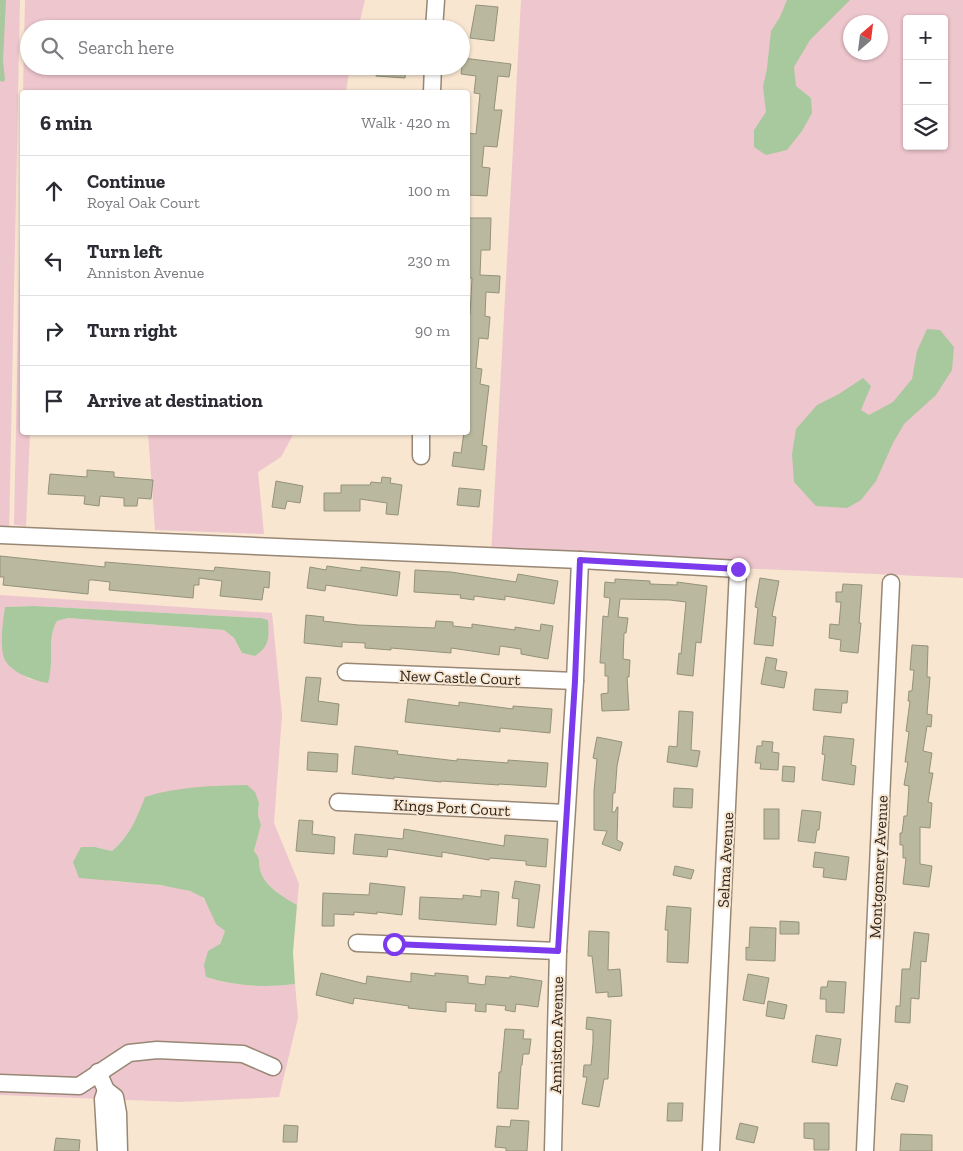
<!DOCTYPE html>
<html lang="en">
<head>
<meta charset="utf-8">
<style>
	:root { --surface:#fff; --page:#f7f7f7; --text:#2b2b33; --muted:#7c7c81; --line:#e1e1e2 }
	body { margin:0; font-family:"Zilla Slab",serif; background:var(--page); color:var(--text) }
	.controls { position:absolute; right:15px; top:15px; display:grid; overflow:hidden; border-radius:5px; box-shadow:0 1px 4px #0004 }
	.controls button { width:45px; height:45px; display:grid; place-items:center; padding:0; border:0; border-bottom:1px solid var(--line); background:var(--surface); color:var(--text); font:25px sans-serif }
	.compass { position:absolute; left:843px; top:15px; width:45px; height:45px; border-radius:50%; background:var(--surface); box-shadow:0 1px 4px #0004; rotate:28deg }
	.stop { position:absolute; width:15px; height:15px; margin:-11px; border:4px solid #7c3aed; border-radius:50%; background:#fff }
	.stop.end { background:#7c3aed; border-color:#fff; box-shadow:0 1px 5px #0008 }
	.list { margin:0; padding:0; list-style:none }
	h2 { display:flex; justify-content:space-between; align-items:center; height:65px; margin:0; padding:0 20px; font-size:21px }
	h2 small { font-size:16px; font-weight:400; color:var(--muted) }
	.list li { display:grid; grid-template-columns:32px 1fr auto; gap:15px; align-items:center; box-sizing:border-box; height:70px; padding:0 20px; border-top:1px solid var(--line) }
	.list b { display:block; font-size:19px; white-space:nowrap }
	.list p { margin:0; font-size:16px; white-space:nowrap; color:var(--muted) }
	.list em { font-size:16px; font-style:normal; color:var(--muted) }
	.icon { flex:none; width:28px; height:28px; fill:none; stroke:currentColor; stroke-width:2; stroke-linecap:round; stroke-linejoin:round }
	.map { position:relative; flex:none; width:963px; height:1151px; overflow:hidden }
	.search { position:absolute; background:var(--surface); box-shadow:0 1px 4px #0004; left:20px; top:20px; width:450px; height:55px; display:flex; align-items:center; gap:12px; box-sizing:border-box; padding:0 18px; border-radius:28px; color:var(--muted); font-size:19px }
	.panel { position:absolute; background:var(--surface); box-shadow:0 1px 4px #0004; left:20px; top:90px; width:450px; height:345px; border-radius:5px }
	.map>svg:first-child { display:block }
</style>
</head>
<body>
<div class="map">
<svg width="963" height="1151" viewBox="0 0 963 1151">
	<rect width="100%" height="100%" fill="#f8e6d1"/>
	<g fill="#eec6cd" fill-rule="evenodd">
		<polygon points="0,0 20,0 9,536 0,535"/>
		<polygon points="25,0 365,0 358,29 29,29 29,66 350,66 346,92 23,92"/>
		<path d="M521 0H963V578L491 557ZM907 19H944V146H907ZM850 22H880V52H850Z"/>
		<polygon points="22,131 22,432 30,433 26,526 14,525"/>
		<polygon points="148,433 294,433 281,457 258,472 264,534 155,530"/>
		<path d="M0 595 272 613 282 715 274 823 299 884 297 905C284 897 263 886 260 869 258 861 260 858 254 851L261 825 258 815 259 803 146 797C137 818 129 837 112 851L95 847 109 881C129 883 192 884 204 899 214 911 210 919 225 931L206 977C234 986 266 988 295 984L298 1018 279 1097 180 1102 0 1095ZM35 606 261 618 268 620 260 652 255 656 242 653 234 638 224 630 68 618 57 621C46 640 55 662 48 682L29 679 10 666 5 607Z"/>
	</g>
	<g fill="#a8c99e">
		<polygon points="0,0 6,0 3,61 5,80 3,82 0,81"/>
		<polygon points="787,0 850,0 810,40 794,67 796,86 811,98 812,113 802,131 787,150 766,155 754,147 754,130 766,112 763,87 767,68 771,31 780,17"/>
		<polygon points="927,329 940,330 954,347 952,370 936,395 904,424 893,443 876,481 861,500 847,508 816,506 794,482 792,454 796,429 817,405 839,394 863,378 871,386 861,410 869,415 893,402 912,379 917,351"/>
		<path d="M35 606 261 618 268 620C269 637 270 646 255 656L242 653 234 638 224 630 68 618 57 621C46 640 55 662 48 683 34 681 5 671 3 654 0 639 3 622 5 607Z"/>
		<path d="M247 785 255 792 259 803 258 815 261 825 254 851C261 859 258 860 260 869 263 886 284 897 297 905L293 952 295 984C266 988 234 986 206 977L204 965 208 951 220 944 225 931 216 924 204 898 190 891 160 885 79 878 73 862 81 847H95L112 851C129 837 137 818 145 797 179 786 212 786 247 785Z"/>
	</g>
	<g fill="#bab9a0" stroke="#93927a">
		<polygon points="476,5 498,7 494,41 470,38"/>
		<polygon points="463,58 511,64 509,77 498,76 494,110 502,110 497,147 484,146 482,167 490,168 487,196 468,195 469,148 468,148 468,133 476,134 480,94 474,93 476,76 461,74"/>
		<polygon points="377,66 406,66 405,78 376,76"/>
		<polygon points="468,218 491,218 490,250 481,250 480,275 500,276 499,293 486,292 485,316 490,317 488,339 479,338 476,368 482,369 480,384 489,386 482,445 487,446 484,470 452,466 454,452 461,453 464,432 468,432 468,315 470,315 472,278 468,278"/>
		<polygon points="87,470 114,472 114,477 153,480 151,499 138,498 137,506 124,506 124,498 100,496 99,506 84,504 85,496 48,494 50,474 87,477"/>
		<polygon points="382,477 391,478 390,483 402,485 398,515 386,514 387,503 360,499 360,511 324,511 324,493 341,493 341,485 370,485 371,482 381,483"/>
		<polygon points="276,481 303,486 300,503 287,501 285,509 272,507"/>
		<polygon points="459,488 481,490 479,507 457,505"/>
		<polygon points="0,556 105,567 105,562 214,571 215,567 270,572 269,588 264,587 262,600 220,596 222,581 199,578 199,585 194,585 193,598 109,590 110,582 93,580 89,580 88,594 3,585 4,577 0,577"/>
		<polygon points="327,566 361,571 361,567 400,572 397,596 326,585 325,591 307,588 310,567 326,570"/>
		<polygon points="415,570 451,572 516,582 518,574 558,581 554,604 505,596 505,600 474,596 474,600 460,598 461,595 414,592"/>
		<polygon points="760,578 779,581 772,616 776,617 773,646 754,644 758,608 755,607"/>
		<polygon points="615,579 650,581 650,584 677,585 677,582 707,586 701,643 696,642 693,676 677,674 679,653 681,654 686,602 670,600 620,599 618,617 628,618 626,633 624,633 623,659 630,660 629,677 627,677 629,710 602,711 601,694 608,693 608,676 605,676 605,663 600,663 603,616 608,617 610,598 604,597 605,582 615,583"/>
		<polygon points="843,584 862,585 859,623 861,623 858,653 840,651 841,640 829,638 830,624 839,625 841,602 836,602 836,592 842,592"/>
		<polygon points="306,615 324,617 323,621 358,625 435,628 436,621 453,622 453,626 472,628 472,624 515,630 515,627 540,631 541,624 553,626 548,659 521,654 521,649 500,646 499,655 451,648 451,653 391,648 391,650 365,648 365,643 342,642 342,647 304,643"/>
		<polygon points="912,645 928,646 927,677 930,677 927,714 932,715 931,727 927,726 923,751 932,753 929,773 933,773 928,802 932,803 930,828 920,827 920,864 932,866 929,887 903,884 906,858 903,858 903,845 900,845 900,833 902,833 904,816 907,816 909,786 904,785 908,762 905,762 909,732 906,731 910,701 908,701 909,691 912,691 914,670 910,670"/>
		<polygon points="766,657 777,659 775,670 787,672 784,688 761,684"/>
		<polygon points="306,677 321,678 318,701 339,704 337,725 301,721"/>
		<polygon points="815,689 848,691 847,703 842,703 841,713 813,710"/>
		<polygon points="408,699 459,706 459,702 513,709 513,706 552,709 550,733 500,728 500,732 405,722"/>
		<polygon points="679,711 693,712 691,750 700,751 697,767 667,762 669,746 677,747"/>
		<polygon points="824,736 854,739 851,765 856,766 854,785 822,780 825,755 822,754"/>
		<polygon points="597,737 622,742 617,766 615,793 613,793 612,812 615,812 617,807 618,807 617,840 623,843 620,851 602,844 607,831 594,830 594,791 597,759 593,758"/>
		<polygon points="762,741 773,742 772,752 779,753 778,770 760,769 761,763 755,763 757,746 762,746"/>
		<polygon points="355,746 398,751 397,754 457,761 457,759 508,763 508,760 548,763 546,787 499,784 499,785 441,781 441,782 394,777 394,779 352,774"/>
		<polygon points="308,752 338,754 337,772 307,770"/>
		<polygon points="783,766 795,767 794,782 782,781"/>
		<polygon points="674,788 693,789 692,808 673,807"/>
		<rect x="764" y="809" width="15" height="30"/>
		<polygon points="802,810 821,812 819,830 817,830 815,843 798,841"/>
		<polygon points="299,820 313,821 312,834 335,837 334,854 296,851"/>
		<polygon points="404,829 504,846 505,835 548,839 546,867 526,865 526,861 490,858 489,860 442,852 442,857 388,849 387,857 353,854 355,834 403,839"/>
		<polygon points="815,852 849,857 846,880 823,877 824,868 813,867"/>
		<polygon points="675,866 694,870 691,879 673,875"/>
		<polygon points="515,881 540,885 534,928 517,926 519,899 512,898"/>
		<polygon points="370,883 405,887 402,915 377,912 377,914 354,912 354,915 334,914 334,926 322,926 323,893 369,895"/>
		<polygon points="481,890 499,892 496,925 419,919 420,897 463,899 463,895 481,897"/>
		<polygon points="667,906 691,908 688,963 667,962 668,930 665,930"/>
		<polygon points="780,921 799,922 799,934 780,934"/>
		<polygon points="750,927 776,928 775,961 746,960 746,947 749,948"/>
		<polygon points="589,931 609,932 608,970 620,969 622,996 608,997 608,992 596,993 592,956 588,956"/>
		<polygon points="914,932 929,934 926,962 921,961 919,999 911,998 910,1023 895,1022 896,1006 900,1006 902,969 910,969"/>
		<polygon points="321,973 366,984 367,976 411,982 411,973 435,976 435,973 468,976 468,983 485,985 486,976 510,978 510,976 542,981 538,1007 516,1004 515,1012 505,1010 506,1006 486,1004 486,1012 475,1011 476,1004 446,1002 446,1012 408,1008 409,1006 354,998 353,1004 316,995"/>
		<polygon points="748,974 769,978 764,1004 743,1000"/>
		<polygon points="828,981 846,982 844,1013 826,1012 826,999 820,999 821,987 827,987"/>
		<polygon points="768,1001 787,1005 784,1019 766,1016"/>
		<polygon points="587,1017 611,1020 608,1079 604,1079 599,1107 582,1104 587,1077 583,1077 584,1065 591,1065 593,1043 593,1030 586,1029"/>
		<polygon points="505,1029 524,1030 523,1039 531,1039 529,1054 523,1054 522,1065 521,1065 518,1109 497,1108 499,1072 501,1072"/>
		<polygon points="816,1035 841,1039 837,1066 812,1062"/>
		<polygon points="896,1083 908,1086 904,1102 891,1099"/>
		<polygon points="668,1103 683,1103 682,1121 667,1121"/>
		<polygon points="511,1120 529,1121 527,1151 506,1151 506,1148 495,1147 497,1126 510,1127"/>
		<polygon points="740,1123 758,1127 754,1143 736,1139"/>
		<polygon points="804,1123 829,1123 829,1150 814,1150 814,1139 804,1138"/>
		<polygon points="284,1125 298,1126 297,1142 283,1142"/>
		<polygon points="901,1134 932,1135 932,1151 900,1151"/>
		<polygon points="56,1138 80,1140 79,1151 54,1151"/>
	</g>
	<g fill="none" stroke-linecap="round" stroke-linejoin="round">
		<g stroke="#978774" stroke-width="19">
			<g id="minor">
				<polyline points="434,29 436,0"/>
				<polyline points="432,92 433,66"/>
				<polyline points="421,432 421,456"/>
				<polyline points="0,535 580,560 738,569 711,1151"/>
				<polyline points="346,672 575,681"/>
				<polyline points="338,802 566,813"/>
				<polyline points="357,943 558,951"/>
				<polyline points="98,1072 106,1090 115,1097 118,1113 119,1151"/>
				<polyline points="0,1083 79,1086 129,1053 157,1050 243,1054 273,1067"/>
				<polyline points="106,1090 103,1099 106,1151"/>
				<polyline points="553,1151 558,951 575,681 580,560"/>
				<polyline points="865,1151 891,583"/>
			</g>
		</g>
		<use href="#minor" stroke="#fff" stroke-width="16"/>
	</g>
	<g fill="none" stroke-linecap="round" stroke-linejoin="round">
		<polyline stroke="#7c3aed" stroke-width="6" points="394,944 558,951 575,681 580,560 738,569"/>
	</g>
	<g text-anchor="middle" stroke-width="4" stroke-linejoin="round" paint-order="stroke">
		<g font-size="16" fill="#2d261e" stroke="#f8e6d1">
			<text transform="translate(460 677) rotate(2)" y="6">New Castle Court</text>
			<text transform="translate(452 807) rotate(3)" y="6">Kings Port Court</text>
			<text transform="translate(725 860) rotate(-87)" y="6">Selma Avenue</text>
			<text transform="translate(878 867) rotate(-87)" y="6">Montgomery Avenue</text>
			<text transform="translate(556 1035) rotate(-89)" y="6">Anniston Avenue</text>
		</g>
	</g>
</svg>
<div class="controls">
<button>+</button>
<button>−</button>
<button><svg class="icon" aria-label="layers" viewBox="0 0 24 24"><path d="M12 4l9 5-9 5-9-5zM3 14l9 5 9-5"/></svg></button>
</div>
<svg class="compass" viewBox="-18 -18 36 36"><path d="M0-13l5 13h-10z" fill="#e53935"/><path d="M0 13l5-13h-10z" fill="#7c7c81"/></svg>
<div class="stop" style="left:394px;top:944px"></div>
<div class="stop end" style="left:738px;top:569px"></div>
<div class="search"><svg class="icon" aria-label="search" viewBox="0 0 24 24"><circle cx="10" cy="10" r="6"/><path d="M15 15l6 6"/></svg>Search here</div>
<section class="panel">
<h2>6 min<small>Walk · 420 m</small></h2>
<ul class="list">
<li><svg class="icon" aria-label="ahead" viewBox="0 0 24 24"><path d="M12 20V5M6 11l6-6 6 6"/></svg><div><b>Continue</b><p>Royal Oak Court</p></div><em>100 m</em></li>
<li><svg class="icon" aria-label="left" viewBox="0 0 24 24"><path d="M17 20v-9H6M10 6l-5 5 5 5"/></svg><div><b>Turn left</b><p>Anniston Avenue</p></div><em>230 m</em></li>
<li><svg class="icon" aria-label="right" viewBox="0 0 24 24"><path d="M7 20v-9h11M14 6l5 5-5 5"/></svg><div><b>Turn right</b></div><em>90 m</em></li>
<li><svg class="icon" aria-label="arrive" viewBox="0 0 24 24"><path d="M6 21V4h12l-3 4 3 4H6"/></svg><div><b>Arrive at destination</b></div></li>
</ul>
</section>
</div>
</body>
</html>
